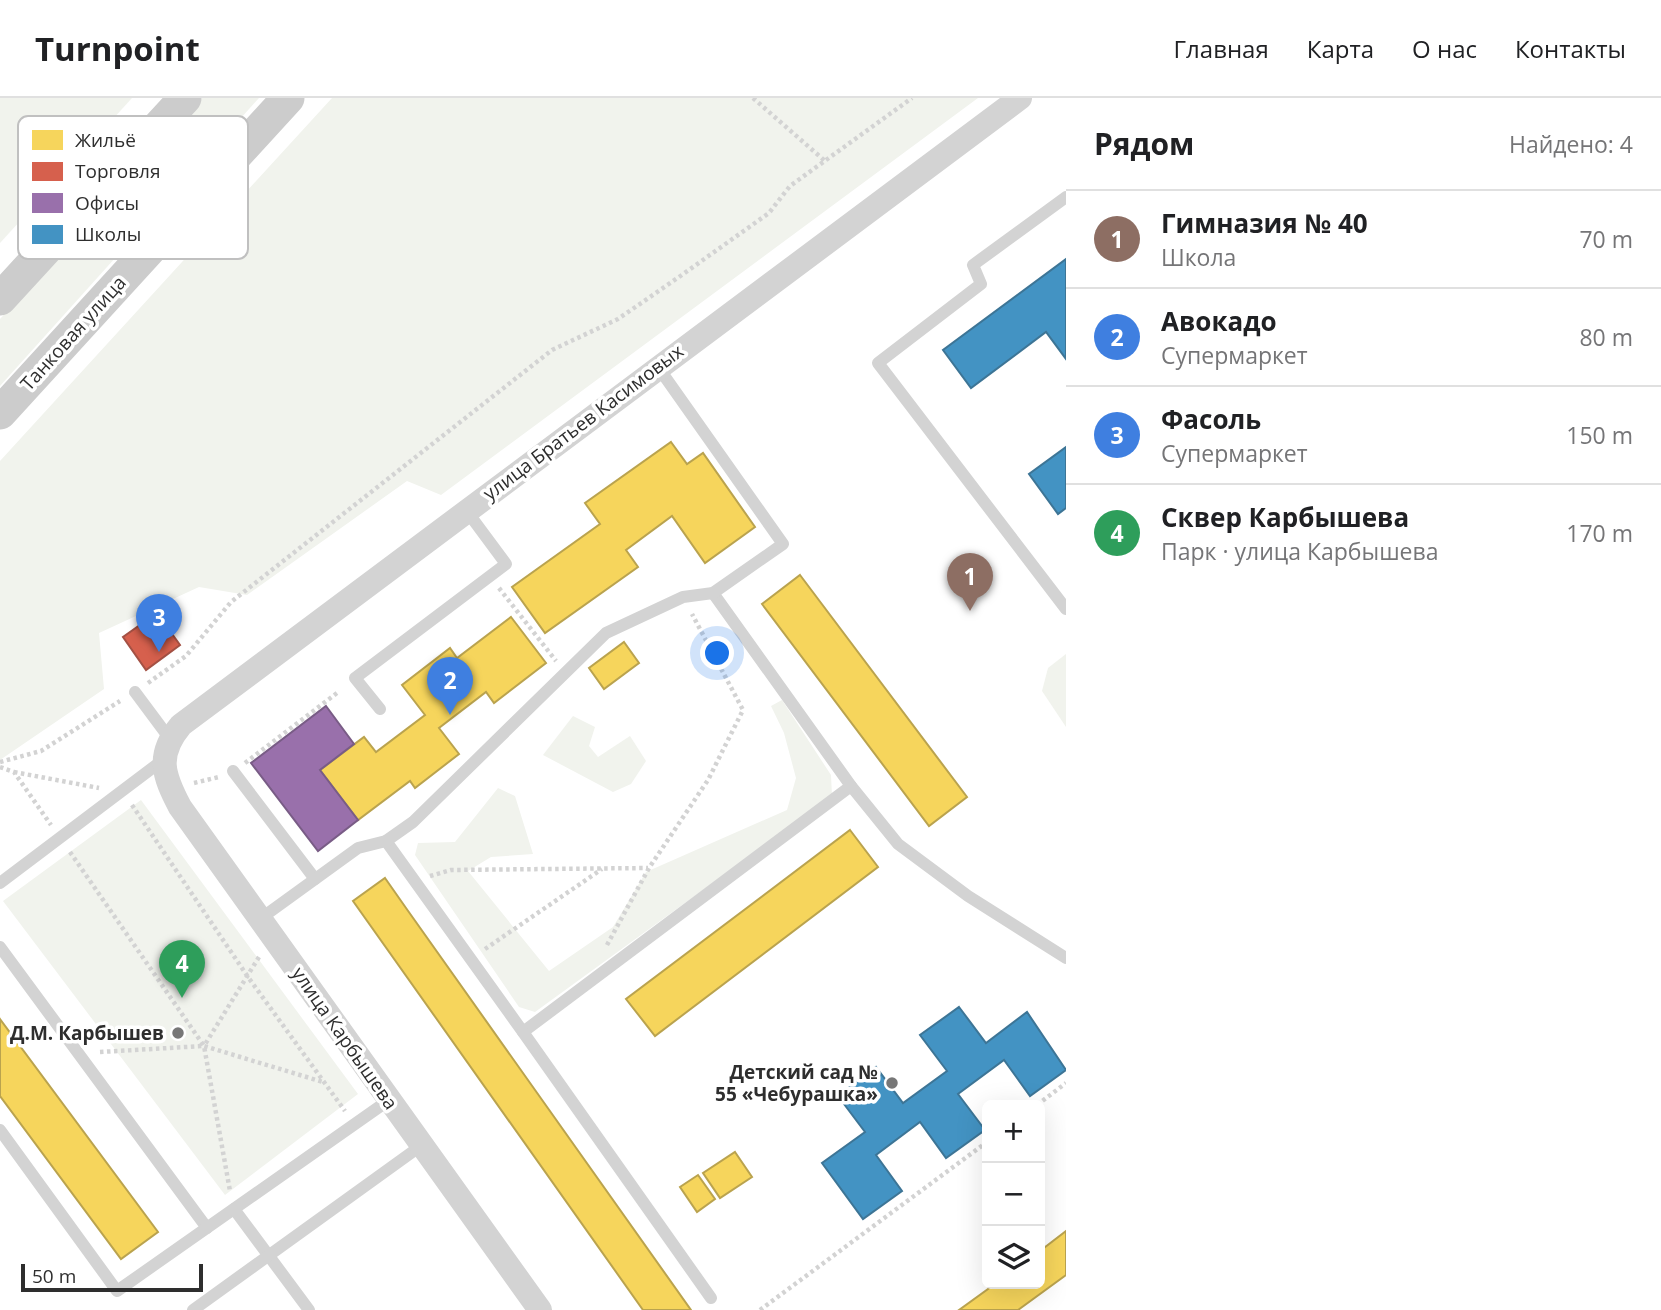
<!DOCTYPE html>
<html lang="ru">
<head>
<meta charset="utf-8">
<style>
	:root { --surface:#fff; --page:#f6f6f6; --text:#202124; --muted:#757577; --line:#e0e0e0; --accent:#0f766e }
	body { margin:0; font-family:"Open Sans",sans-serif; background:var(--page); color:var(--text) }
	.controls { position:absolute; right:21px; bottom:21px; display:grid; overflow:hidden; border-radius:10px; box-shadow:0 7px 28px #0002 }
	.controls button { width:63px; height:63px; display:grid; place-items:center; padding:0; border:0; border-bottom:2px solid var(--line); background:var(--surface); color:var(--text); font:35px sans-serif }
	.scale { position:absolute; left:21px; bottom:18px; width:182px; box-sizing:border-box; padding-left:7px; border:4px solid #2e2e2e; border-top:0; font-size:19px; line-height:24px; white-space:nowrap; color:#2e2e2e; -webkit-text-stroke:5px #fff; paint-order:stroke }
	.you { position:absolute; left:718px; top:556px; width:24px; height:24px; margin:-18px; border:5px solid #fff; border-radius:50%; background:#1a73e8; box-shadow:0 0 0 10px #1a73e833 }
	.badge { display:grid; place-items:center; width:46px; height:46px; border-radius:50%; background:var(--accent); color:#fff; font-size:23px; font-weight:700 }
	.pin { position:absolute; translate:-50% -58px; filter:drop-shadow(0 2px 4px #0008) }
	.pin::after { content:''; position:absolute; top:37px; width:24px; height:21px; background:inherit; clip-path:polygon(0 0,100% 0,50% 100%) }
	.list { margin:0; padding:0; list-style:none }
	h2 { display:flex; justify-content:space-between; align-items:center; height:91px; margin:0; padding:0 28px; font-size:30px }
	h2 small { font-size:23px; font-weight:400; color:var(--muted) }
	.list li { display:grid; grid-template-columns:46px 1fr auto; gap:21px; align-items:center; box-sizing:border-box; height:98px; padding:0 28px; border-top:2px solid var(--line) }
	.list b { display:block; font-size:26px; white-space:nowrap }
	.list p { margin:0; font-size:23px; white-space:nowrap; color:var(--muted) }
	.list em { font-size:23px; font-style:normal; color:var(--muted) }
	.icon { flex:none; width:38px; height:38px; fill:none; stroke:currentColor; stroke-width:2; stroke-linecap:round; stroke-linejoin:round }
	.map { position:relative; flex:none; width:1066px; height:1212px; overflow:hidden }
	header { display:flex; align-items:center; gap:42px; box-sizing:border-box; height:98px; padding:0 35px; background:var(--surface); border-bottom:2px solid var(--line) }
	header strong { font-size:33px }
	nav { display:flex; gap:38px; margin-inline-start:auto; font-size:24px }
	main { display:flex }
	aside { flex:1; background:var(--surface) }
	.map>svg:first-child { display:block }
</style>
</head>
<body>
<header>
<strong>Turnpoint</strong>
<nav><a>Главная</a><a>Карта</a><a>О нас</a><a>Контакты</a></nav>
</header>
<main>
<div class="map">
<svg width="1066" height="1212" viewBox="0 0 1066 1212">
	<rect width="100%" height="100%" fill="#fff"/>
	<g fill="#f1f3ed">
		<polygon points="0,0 132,0 0,145"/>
		<polygon points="202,0 259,0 0,288 0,221"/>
		<polygon points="332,0 978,0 441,397 407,383 247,497 199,489 99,535 104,591 0,662 0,363"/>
		<polygon points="1066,556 1066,629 1042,593 1048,570"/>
		<polygon points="782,602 831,677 832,698 535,914 519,909 415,757 418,745 455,744 498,690 515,698 533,756 491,759 468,773 549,873 613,829 646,774 787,712 796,680 784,635 771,608"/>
		<polygon points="573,618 595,629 589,648 598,659 630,638 646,663 631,686 613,694 543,657"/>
		<polygon points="141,702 358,996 225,1097 3,803"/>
	</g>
	<g fill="#f6d55c" stroke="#baa34e" stroke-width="2">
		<polygon points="671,344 687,366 703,355 755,429 705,465 672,418 626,452 638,469 545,535 512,489 600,426 585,405"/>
		<polygon points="800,477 967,699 929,728 762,506"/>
		<polygon points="511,519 546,565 494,605 486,594 439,630 459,656 415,690 410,683 358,722 320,672 364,639 376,654 425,617 402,587 450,550 457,560"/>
		<polygon points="624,544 639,565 604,591 589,570"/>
		<polygon points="850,732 878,769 655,938 626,901"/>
		<polygon points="385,780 406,810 691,1212 643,1212 353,803"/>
		<polygon points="0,921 158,1134 121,1161 0,998"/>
		<polygon points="735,1054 752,1079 720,1100 703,1075"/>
		<polygon points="698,1077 715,1101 697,1114 680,1089"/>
		<polygon points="1066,1133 1066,1177 1018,1212 959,1212 995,1186 1040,1186 1040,1153"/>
	</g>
	<polygon fill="#d6604d" stroke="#a45144" stroke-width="2" points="157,515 180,547 146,572 123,539"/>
	<polygon fill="#9970ab" stroke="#795c86" stroke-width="2" points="326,608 354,646 320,672 358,722 318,753 251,665"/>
	<g fill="#4393c3" stroke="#3d7596" stroke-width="2">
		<polygon points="1066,161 1066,261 1046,234 971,290 943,252"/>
		<polygon points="1066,349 1066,410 1058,416 1029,376"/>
		<polygon points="959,909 986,945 1027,914 1066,972 1030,998 1004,962 958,996 985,1032 946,1060 920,1024 876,1057 902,1093 863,1121 822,1065 865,1034 838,998 876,969 903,1005 947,973 920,937"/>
	</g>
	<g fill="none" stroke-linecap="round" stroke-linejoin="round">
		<g stroke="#d3d3d3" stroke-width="4.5" stroke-dasharray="3.5 3.5" stroke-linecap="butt">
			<polyline points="753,0 825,63"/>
			<polyline points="499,490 556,563"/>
			<polyline points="148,585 186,558 231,504 552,252 618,221 679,179 769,115 790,88 912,0"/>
			<polyline points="0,664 41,653 120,603"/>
			<polyline points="245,665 337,595"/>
			<polyline points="0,669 14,674 51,727"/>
			<polyline points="14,674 99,690"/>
			<polyline points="194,685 219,679"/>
			<polyline points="132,707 248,879 345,1013"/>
			<polyline points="70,754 204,948 230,1093"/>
			<polyline points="430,778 451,772 648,770"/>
			<polyline points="607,847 649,770 708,682 743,612 692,516"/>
			<polyline points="485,851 602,771"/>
			<polyline points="259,859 204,948 323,984"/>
			<polyline points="100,954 203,948"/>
			<polyline points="1037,1007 1066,985"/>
			<polyline points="760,1212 987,1044"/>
		</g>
		<g stroke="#d3d3d3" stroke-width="12">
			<polyline points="1066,99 973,167 981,186 878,265 1066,511"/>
			<polyline points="135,594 170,641"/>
			<polyline points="380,611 355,580 506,466 466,412"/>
			<polyline points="233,673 315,781"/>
			<polyline points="851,688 898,746 968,798 1066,860"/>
			<polyline points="386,743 523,934 851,688 713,495"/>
			<polyline points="0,785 163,662"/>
			<polyline points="260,821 358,750 386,743 413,724 606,535 683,499 713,495 783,446 658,269"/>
			<polyline points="0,849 207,1130"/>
			<polyline points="523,934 711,1200"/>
			<polyline points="0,1032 117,1193 389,1002"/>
			<polyline points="234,1111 309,1212"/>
			<polyline points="193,1212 422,1047"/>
		</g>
		<path stroke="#d3d3d3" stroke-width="24" d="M540 1212 180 709C163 677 156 657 181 627L1020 0"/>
		<g stroke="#ccc" stroke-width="33">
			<polyline points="0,201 185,0"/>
			<polyline points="0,315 288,0"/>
		</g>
	</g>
	<g fill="#777" stroke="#fff" stroke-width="2.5">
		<circle cx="178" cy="935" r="7"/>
		<circle cx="892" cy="985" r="7"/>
	</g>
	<g text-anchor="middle" stroke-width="7" stroke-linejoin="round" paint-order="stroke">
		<g font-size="19" fill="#2e2e2e" stroke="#fff">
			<text transform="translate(73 235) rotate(-48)" y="7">Танковая улица</text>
			<text transform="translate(583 324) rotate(-37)" y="7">улица Братьев Касимовых</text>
			<text transform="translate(345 940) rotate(55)" y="7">улица Карбышева</text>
		</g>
		<g font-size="19" font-weight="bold" fill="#2e2e2e" stroke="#fff" text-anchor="end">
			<text x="164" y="942">Д.М. Карбышев</text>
			<text x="878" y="981">Детский сад №<tspan x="878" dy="22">55 «Чебурашка»</tspan></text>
		</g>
	</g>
	<rect x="18" y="18" width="230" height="143" rx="10" fill="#fff" stroke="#c0c0c0" stroke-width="2"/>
	<rect x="32" y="32" width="31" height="20" fill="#f6d55c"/>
	<rect x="32" y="64" width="31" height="19" fill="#d6604d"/>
	<rect x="32" y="95" width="31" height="20" fill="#9970ab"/>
	<rect x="32" y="127" width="31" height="19" fill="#4393c3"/>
	<g font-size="19" fill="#2e2e2e">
		<text x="75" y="49">Жильё</text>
		<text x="75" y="80">Торговля</text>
		<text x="75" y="112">Офисы</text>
		<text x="75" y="143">Школы</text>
	</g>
</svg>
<div class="controls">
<button>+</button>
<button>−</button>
<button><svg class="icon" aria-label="layers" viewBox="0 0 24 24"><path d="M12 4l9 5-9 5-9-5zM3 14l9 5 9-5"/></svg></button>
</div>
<div class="scale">50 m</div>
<div class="you"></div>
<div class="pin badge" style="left:970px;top:513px;background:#8d6e63">1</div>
<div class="pin badge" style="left:450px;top:617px;background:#3f7fe0">2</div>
<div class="pin badge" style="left:159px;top:554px;background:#3f7fe0">3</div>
<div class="pin badge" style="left:182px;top:900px;background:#2e9e5b">4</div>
</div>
<aside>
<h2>Рядом<small>Найдено: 4</small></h2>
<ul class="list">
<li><span class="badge" style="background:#8d6e63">1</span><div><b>Гимназия № 40</b><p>Школа</p></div><em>70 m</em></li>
<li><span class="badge" style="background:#3f7fe0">2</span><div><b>Авокадо</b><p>Супермаркет</p></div><em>80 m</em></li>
<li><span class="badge" style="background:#3f7fe0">3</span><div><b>Фасоль</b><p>Супермаркет</p></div><em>150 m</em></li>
<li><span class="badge" style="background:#2e9e5b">4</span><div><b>Сквер Карбышева</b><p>Парк · улица Карбышева</p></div><em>170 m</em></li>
</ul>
</aside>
</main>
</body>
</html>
